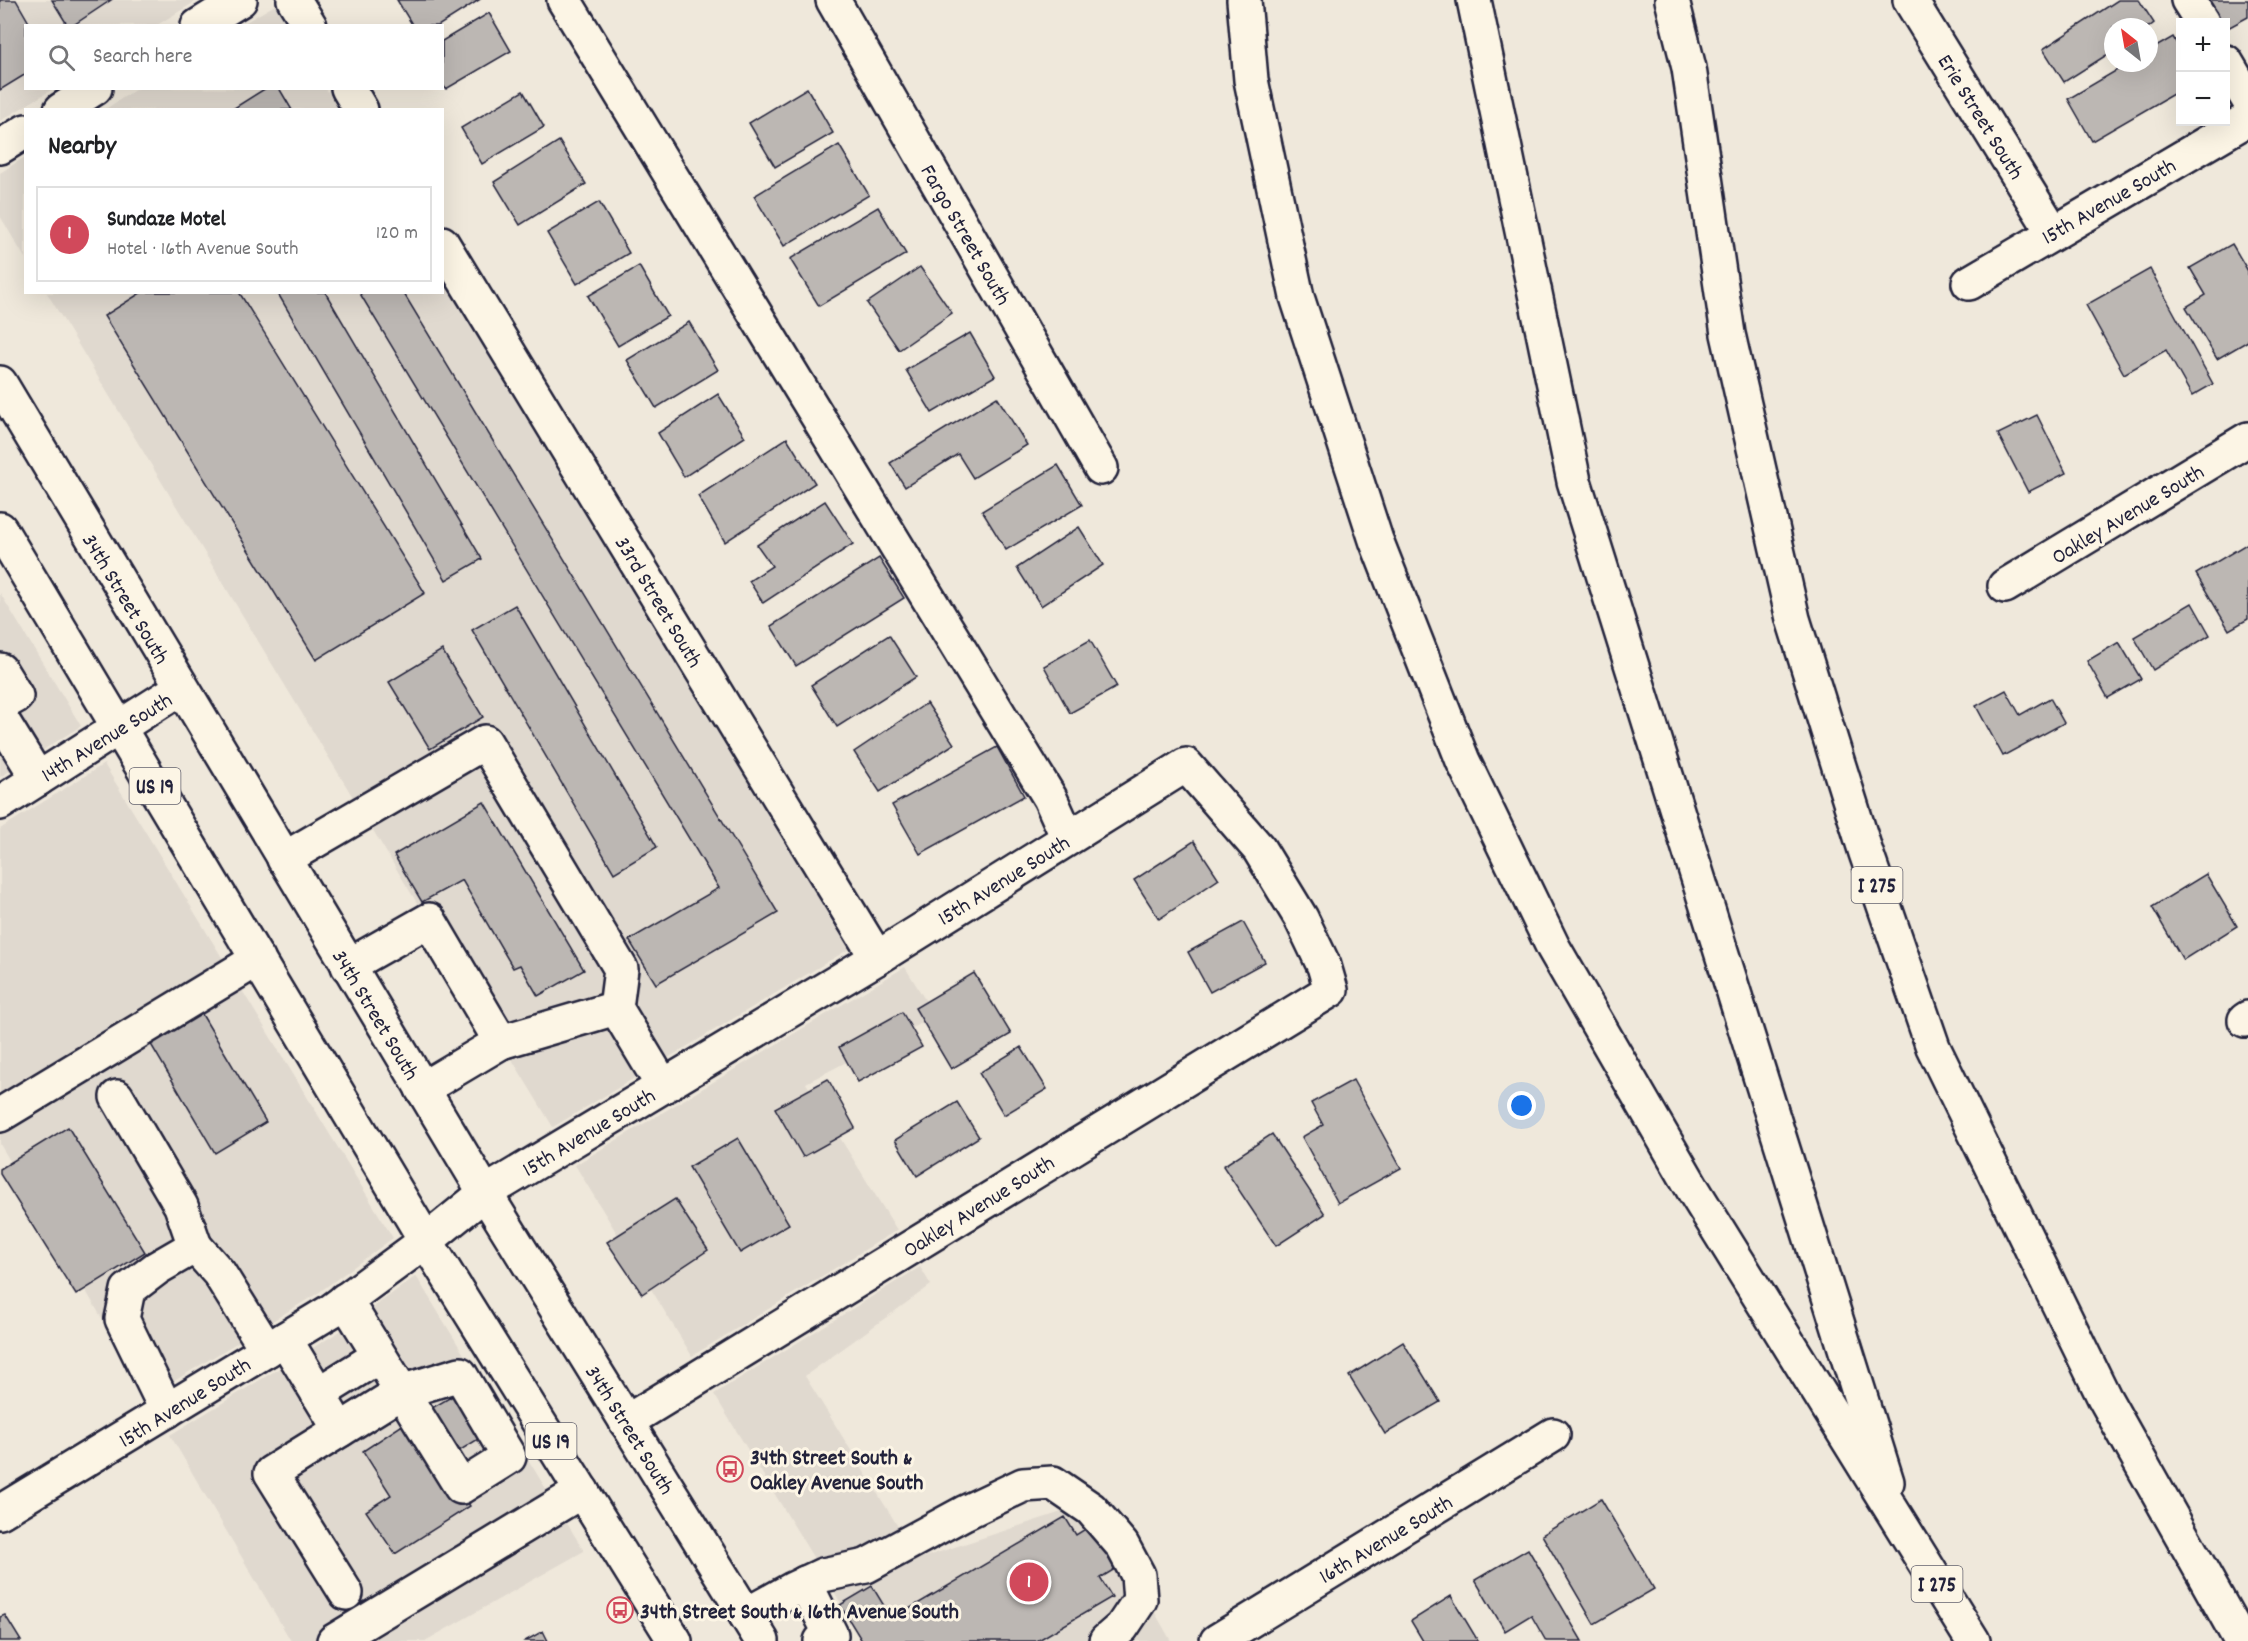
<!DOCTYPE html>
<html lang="en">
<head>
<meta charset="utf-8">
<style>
	:root { --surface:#fff; --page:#f2f2f2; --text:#202124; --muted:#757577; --line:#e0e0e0; --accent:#d1495b }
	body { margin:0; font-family:Dekko,sans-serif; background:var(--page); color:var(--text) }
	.controls { position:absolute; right:18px; top:18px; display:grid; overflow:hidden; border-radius:0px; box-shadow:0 6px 24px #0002 }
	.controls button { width:54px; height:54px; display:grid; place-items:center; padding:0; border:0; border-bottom:2px solid var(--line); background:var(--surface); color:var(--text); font:30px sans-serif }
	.compass { position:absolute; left:2104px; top:18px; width:54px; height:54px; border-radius:50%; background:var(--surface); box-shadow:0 6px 24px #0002; rotate:329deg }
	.you { position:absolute; left:1522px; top:1106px; width:21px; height:21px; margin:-15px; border:4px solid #fff; border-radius:50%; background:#1a73e8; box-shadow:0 0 0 9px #1a73e833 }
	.badge { display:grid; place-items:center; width:39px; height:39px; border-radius:50%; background:var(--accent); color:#fff; font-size:20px; font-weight:700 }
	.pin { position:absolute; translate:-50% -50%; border:3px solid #fff; box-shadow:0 2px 6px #0006 }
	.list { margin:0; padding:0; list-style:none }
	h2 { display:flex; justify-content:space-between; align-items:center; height:78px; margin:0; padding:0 24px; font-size:26px }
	h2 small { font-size:20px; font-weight:400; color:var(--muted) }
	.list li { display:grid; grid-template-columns:39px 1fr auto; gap:18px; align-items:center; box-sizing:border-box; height:96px; margin:0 12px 12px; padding:0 12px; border:2px solid var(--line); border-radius:0px }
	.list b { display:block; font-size:22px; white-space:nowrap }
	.list p { margin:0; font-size:20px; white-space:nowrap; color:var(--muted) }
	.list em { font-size:20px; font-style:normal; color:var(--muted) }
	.icon { flex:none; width:33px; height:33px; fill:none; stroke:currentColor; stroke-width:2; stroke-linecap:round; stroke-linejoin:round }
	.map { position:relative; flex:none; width:2248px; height:1641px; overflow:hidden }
	.search { position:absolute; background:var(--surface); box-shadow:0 6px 24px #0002; left:24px; top:24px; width:420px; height:66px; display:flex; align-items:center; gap:15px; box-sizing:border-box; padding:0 21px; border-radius:0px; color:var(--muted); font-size:22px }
	.panel { position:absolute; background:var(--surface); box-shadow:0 6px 24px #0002; left:24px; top:108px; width:420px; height:186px; border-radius:0px }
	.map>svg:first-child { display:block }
</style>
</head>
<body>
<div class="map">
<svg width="2248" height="1641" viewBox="0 0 2248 1641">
	<rect width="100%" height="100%" fill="#efe8db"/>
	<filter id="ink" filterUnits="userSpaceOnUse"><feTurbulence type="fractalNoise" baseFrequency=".0167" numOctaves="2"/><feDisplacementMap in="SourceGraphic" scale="12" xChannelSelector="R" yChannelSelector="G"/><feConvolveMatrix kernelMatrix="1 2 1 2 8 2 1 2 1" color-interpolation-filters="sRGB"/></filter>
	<g filter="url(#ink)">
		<g fill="#e0d9cf">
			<polygon points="0,0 198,0 157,25 26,26 26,88 53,89 0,121"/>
			<polygon points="275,5 287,25 241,25"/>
			<polygon points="138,88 326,89 339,109 104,110"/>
			<polygon points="25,157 25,258 0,216 0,173"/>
			<polygon points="443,281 849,949 553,1127 47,293 442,292"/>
			<polygon points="0,593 81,726 0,777"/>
			<polygon points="104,764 393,1238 318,1293 148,1397 0,1144 0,829"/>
			<polygon points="905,967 935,1016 806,1083 897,1230 692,1356 575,1165"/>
			<polygon points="920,1267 931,1285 805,1376 918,1559 1092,1502 1171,1641 864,1641 714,1394"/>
			<polygon points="416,1276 584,1551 425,1641 291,1641 170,1435 342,1330"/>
		</g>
		<g fill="#bcb7b3" stroke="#22223b" stroke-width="1.5">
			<polygon points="0,0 16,0 31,26 26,26 26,74 0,90"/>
			<polygon points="52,0 111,0 72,26 68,26"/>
			<polygon points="397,0 479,0 438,26 413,26"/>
			<polygon points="2118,0 2139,0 2154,23 2149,27 2113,27 2113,51 2064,82 2043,49"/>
			<polygon points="2199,0 2248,0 2248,17 2226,29 2226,22 2212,22"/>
			<polygon points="489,13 511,51 446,89 442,84 442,41"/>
			<polygon points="2173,37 2180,49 2180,90 2092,141 2068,99 2129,63 2149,63 2149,51"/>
			<polygon points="266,88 279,88 292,110 231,110"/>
			<polygon points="807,88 833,133 775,167 749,123"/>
			<polygon points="523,91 544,127 482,164 461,128"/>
			<polygon points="559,141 586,184 520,225 494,182"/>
			<polygon points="839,145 869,195 784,246 754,196"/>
			<polygon points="599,202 629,253 577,284 547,233"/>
			<polygon points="878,207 906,254 819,306 790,259"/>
			<polygon points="2232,244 2248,271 2248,341 2217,359 2186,307 2206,295 2190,268"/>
			<polygon points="639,266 668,316 618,346 588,296"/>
			<polygon points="920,267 952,313 899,350 867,303"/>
			<polygon points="2150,269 2213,384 2192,396 2166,350 2124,374 2086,305"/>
			<polygon points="142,292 239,292 425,593 316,660 104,316"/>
			<polygon points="277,292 325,292 482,559 446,580"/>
			<polygon points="359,292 403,292 778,913 656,984 629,940 719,888"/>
			<polygon points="689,322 718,370 656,408 627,360"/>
			<polygon points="970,333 995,376 932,413 906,370"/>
			<polygon points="718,394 745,437 684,477 658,433"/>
			<polygon points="997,397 1027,445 973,478 958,454 905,487 890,463"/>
			<polygon points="2037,415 2066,473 2028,492 1998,434"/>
			<polygon points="787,438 815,483 725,542 698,496"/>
			<polygon points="1058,465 1082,505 1006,550 982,511"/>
			<polygon points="825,501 853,544 763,603 749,581 772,566 757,545"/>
			<polygon points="1079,527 1103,565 1041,606 1017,568"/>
			<polygon points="2248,543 2248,619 2229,630 2196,574"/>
			<polygon points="879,558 904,598 796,666 771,626"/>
			<polygon points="2192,603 2210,635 2153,670 2134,637"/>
			<polygon points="515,605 657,847 614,873 472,630"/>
			<polygon points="889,635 916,677 837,727 811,685"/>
			<polygon points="1090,640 1117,687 1070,713 1044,666"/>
			<polygon points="2119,642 2141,679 2108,698 2087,661"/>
			<polygon points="442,650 483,717 430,749 389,682"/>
			<polygon points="2006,690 2020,715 2050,698 2064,723 2003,756 1976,706"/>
			<polygon points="927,703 954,744 880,792 854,752"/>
			<polygon points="997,747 1024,796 920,854 892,805"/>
			<polygon points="484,802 584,970 538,996 520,965 513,968 462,880 422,902 394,855"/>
			<polygon points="1194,841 1219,879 1159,919 1134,880"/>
			<polygon points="2206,874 2237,926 2183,960 2152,907"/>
			<polygon points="1243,922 1265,962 1210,992 1188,952"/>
			<polygon points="974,973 1011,1034 951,1069 915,1008"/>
			<polygon points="200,1011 266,1122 215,1153 149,1041"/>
			<polygon points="902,1012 922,1047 858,1082 839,1047"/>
			<polygon points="1021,1047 1047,1089 1004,1115 979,1073"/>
			<polygon points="828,1079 855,1128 803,1157 775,1108"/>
			<polygon points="1353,1080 1401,1168 1338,1203 1302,1137 1323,1125 1311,1103"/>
			<polygon points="957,1102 979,1137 917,1176 895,1140"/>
			<polygon points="68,1127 145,1252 76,1295 0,1174 0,1169"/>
			<polygon points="1272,1134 1325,1214 1276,1246 1223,1166"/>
			<polygon points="738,1138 789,1224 740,1253 689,1167"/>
			<polygon points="675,1199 708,1250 642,1294 607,1242"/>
			<polygon points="1403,1342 1440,1402 1385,1434 1349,1376"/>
			<polygon points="463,1390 488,1433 451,1456 425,1412"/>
			<polygon points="413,1418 470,1506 395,1554 366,1511 391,1495 363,1451"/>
			<polygon points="1601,1499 1654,1589 1594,1624 1542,1535"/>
			<polygon points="1065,1517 1076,1535 1090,1526 1115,1569 1100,1578 1112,1597 1037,1641 862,1641 840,1605 872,1586 892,1619"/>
			<polygon points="1528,1549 1582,1641 1546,1641 1531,1615 1505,1631 1475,1580"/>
			<polygon points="1451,1596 1478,1641 1423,1641 1411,1621"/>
			<polygon points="5,1615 21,1641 0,1641 0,1617"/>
			<polygon points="543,1631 548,1641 525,1641"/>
		</g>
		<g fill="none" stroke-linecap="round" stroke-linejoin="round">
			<g stroke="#22223b" stroke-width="38">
				<g id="minor">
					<polyline points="294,0 310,26"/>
					<polyline points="564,0 1050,798 1068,838"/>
					<polyline points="833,0 1101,468"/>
					<polyline points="1910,0 2053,232"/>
					<polyline points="2188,0 2202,22"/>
					<polyline points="198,26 240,0"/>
					<polyline points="2226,62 2248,99"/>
					<polyline points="348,88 361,110"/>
					<polyline points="61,110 95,88"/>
					<polyline points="0,147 26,131"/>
					<polyline points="442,243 877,958"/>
					<polyline points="1969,283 2248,119"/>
					<polyline points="2005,586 2248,439"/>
					<polyline points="0,670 16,696 0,705"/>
					<polyline points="0,717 38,779"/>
					<polyline points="0,803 181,688"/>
					<polyline points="284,859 485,742 621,969 616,1008"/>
					<polyline points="348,966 429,920 501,1042 616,1008 663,1086"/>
					<polyline points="2245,1020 2248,1018"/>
					<polyline points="422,1089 501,1042"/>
					<polyline points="117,1097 181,1206 195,1246"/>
					<polyline points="0,1115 258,959"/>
					<polyline points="345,1300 461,1487 509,1457 460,1374 401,1392 271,1473 346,1593"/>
					<polyline points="285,1339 340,1430"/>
					<polyline points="318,1394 379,1356"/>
					<polyline points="167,1411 122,1319 128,1290 157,1268 195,1246 219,1273 267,1350"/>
					<polyline points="0,1512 331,1311 426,1241 485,1193 877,958 1186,765 1259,849 1301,918 1324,966 1331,990 626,1422"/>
					<polyline points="805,1583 831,1635 821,1641"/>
					<polyline points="746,1615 793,1589 823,1575 866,1566 964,1513 1023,1485 1053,1483 1091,1509 1122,1545 1138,1575 1140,1600 1122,1627 1106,1641"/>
					<polyline points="334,1641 582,1491"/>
					<polyline points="1217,1641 1553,1435"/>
				</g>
			</g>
			<g stroke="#22223b" stroke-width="38">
				<g id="highway">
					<polyline points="1244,0 1251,80 1297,297 1376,540 1463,761 1553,947 1694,1191 1973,1641"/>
					<polyline points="1474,0 1574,481 1887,1482"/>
					<polyline points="1672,0 1689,68 1728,334 1793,619 1866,853 1933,1047 2104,1397 2241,1641"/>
					<polyline points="0,383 485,1193 762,1641"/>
					<polyline points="0,529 426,1241 675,1641"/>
				</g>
			</g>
			<use href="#minor" stroke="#fcf5e5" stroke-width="33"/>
			<use href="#highway" stroke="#fcf5e5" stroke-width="33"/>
		</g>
	</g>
	<defs>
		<g id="bus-ring" transform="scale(1.35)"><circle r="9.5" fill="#fcf5e5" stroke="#d1495b" stroke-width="1.5"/><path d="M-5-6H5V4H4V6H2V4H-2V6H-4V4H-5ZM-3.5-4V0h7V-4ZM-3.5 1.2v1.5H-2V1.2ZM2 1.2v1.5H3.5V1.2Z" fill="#d1495b"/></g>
	</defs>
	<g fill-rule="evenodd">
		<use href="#bus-ring" x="730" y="1469"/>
		<use href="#bus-ring" x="620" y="1610"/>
	</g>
	<g text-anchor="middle" stroke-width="6" stroke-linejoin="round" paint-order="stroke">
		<g fill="#fcf5e5" stroke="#63616e" stroke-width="1.5">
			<rect x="129.5" y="768" width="51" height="36" rx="4.5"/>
			<rect x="1851.5" y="867" width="51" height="36" rx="4.5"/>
			<rect x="525.5" y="1423" width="51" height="36" rx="4.5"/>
			<rect x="1911.5" y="1566" width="51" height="36" rx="4.5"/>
		</g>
		<g font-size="21" font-weight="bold" fill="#22223b">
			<text x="155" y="793">US 19</text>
			<text x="1877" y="892">I 275</text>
			<text x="551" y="1448">US 19</text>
			<text x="1937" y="1591">I 275</text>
		</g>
		<g font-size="22" fill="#22223b" stroke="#fcf5e5">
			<text transform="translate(1982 116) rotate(58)" y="8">Erie Street South</text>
			<text transform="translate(2108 200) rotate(-30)" y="8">15th Avenue South</text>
			<text transform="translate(967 234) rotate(60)" y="8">Fargo Street South</text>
			<text transform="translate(2127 513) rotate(-31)" y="8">Oakley Avenue South</text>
			<text transform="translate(127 598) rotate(59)" y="8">34th Street South</text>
			<text transform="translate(660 601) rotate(59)" y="8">33rd Street South</text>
			<text transform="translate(106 736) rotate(-32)" y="8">14th Avenue South</text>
			<text transform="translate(1003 879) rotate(-32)" y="8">15th Avenue South</text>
			<text transform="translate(377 1014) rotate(59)" y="8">34th Street South</text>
			<text transform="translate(588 1131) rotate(-31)" y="8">15th Avenue South</text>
			<text transform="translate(978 1205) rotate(-32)" y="8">Oakley Avenue South</text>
			<text transform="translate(184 1401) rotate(-32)" y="8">15th Avenue South</text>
			<text transform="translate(631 1429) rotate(58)" y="8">34th Street South</text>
			<text transform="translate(1385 1538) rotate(-31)" y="8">16th Avenue South</text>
		</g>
		<g font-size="22" font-weight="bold" fill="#22223b" stroke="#fcf5e5" text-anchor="start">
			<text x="750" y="1464">34th Street South &amp;<tspan x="750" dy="25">Oakley Avenue South</tspan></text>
			<text x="640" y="1618">34th Street South &amp; 16th Avenue South</text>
		</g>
	</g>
</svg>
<div class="controls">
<button>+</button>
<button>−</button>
</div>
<svg class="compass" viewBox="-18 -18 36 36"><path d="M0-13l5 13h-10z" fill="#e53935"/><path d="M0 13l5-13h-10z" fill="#757577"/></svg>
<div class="you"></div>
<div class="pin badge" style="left:1029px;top:1582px">1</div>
<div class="search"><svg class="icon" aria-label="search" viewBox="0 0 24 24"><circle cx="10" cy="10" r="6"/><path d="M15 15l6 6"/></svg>Search here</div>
<section class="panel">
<h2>Nearby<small></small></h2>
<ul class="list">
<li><span class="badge">1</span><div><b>Sundaze Motel</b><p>Hotel · 16th Avenue South</p></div><em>120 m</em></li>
</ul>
</section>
</div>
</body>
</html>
